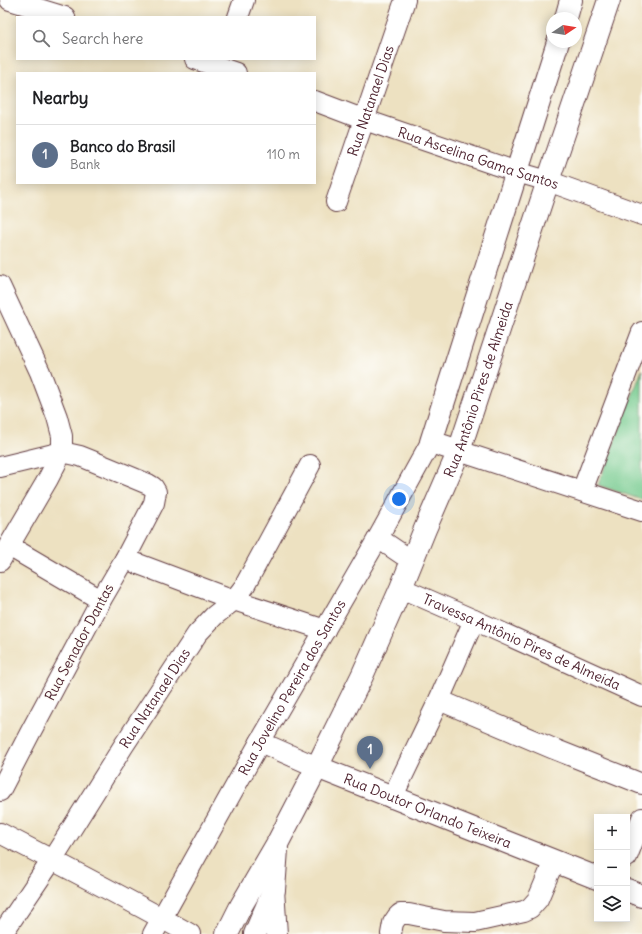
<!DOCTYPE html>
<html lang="en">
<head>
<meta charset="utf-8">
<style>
	:root { --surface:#fff; --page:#f6f6f6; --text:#202124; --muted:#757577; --line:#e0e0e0; --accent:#0f766e }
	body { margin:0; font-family:Delius,sans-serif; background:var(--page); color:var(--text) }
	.controls { position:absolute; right:12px; bottom:12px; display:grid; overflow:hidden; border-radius:0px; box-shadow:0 2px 10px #0003 }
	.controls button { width:36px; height:36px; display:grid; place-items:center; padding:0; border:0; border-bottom:1px solid var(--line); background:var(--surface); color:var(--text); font:20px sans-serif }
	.compass { position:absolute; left:546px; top:12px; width:36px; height:36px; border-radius:50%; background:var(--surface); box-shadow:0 2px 10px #0003; rotate:78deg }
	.you { position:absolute; left:399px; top:499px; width:14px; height:14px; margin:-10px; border:3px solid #fff; border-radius:50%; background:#1a73e8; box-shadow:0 0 0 6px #1a73e833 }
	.badge { display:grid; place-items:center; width:26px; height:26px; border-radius:50%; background:var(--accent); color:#fff; font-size:13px; font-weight:700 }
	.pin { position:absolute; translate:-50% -33px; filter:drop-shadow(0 1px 2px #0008) }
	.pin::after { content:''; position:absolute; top:21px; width:14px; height:12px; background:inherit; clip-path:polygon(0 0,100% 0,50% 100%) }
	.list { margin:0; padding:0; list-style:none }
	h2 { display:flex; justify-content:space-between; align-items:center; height:52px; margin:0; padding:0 16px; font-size:17px }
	h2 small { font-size:13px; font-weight:400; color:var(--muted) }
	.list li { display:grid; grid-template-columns:26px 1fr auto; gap:12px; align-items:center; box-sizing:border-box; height:60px; padding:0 16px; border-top:1px solid var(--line) }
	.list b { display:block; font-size:15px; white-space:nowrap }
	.list p { margin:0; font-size:13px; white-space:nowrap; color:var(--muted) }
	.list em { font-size:13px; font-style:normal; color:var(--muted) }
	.icon { flex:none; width:22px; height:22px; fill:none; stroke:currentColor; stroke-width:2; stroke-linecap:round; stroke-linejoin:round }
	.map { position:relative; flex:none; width:642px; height:934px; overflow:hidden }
	.search { position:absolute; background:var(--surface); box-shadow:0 2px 10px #0003; left:16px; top:16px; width:300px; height:44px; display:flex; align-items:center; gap:10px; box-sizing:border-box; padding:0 14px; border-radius:0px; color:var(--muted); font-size:15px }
	.panel { position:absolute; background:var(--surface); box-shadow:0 2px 10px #0003; left:16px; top:72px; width:300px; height:112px; border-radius:0px }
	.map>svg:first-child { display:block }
</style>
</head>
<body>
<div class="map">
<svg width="642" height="934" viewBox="0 0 642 934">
	<rect width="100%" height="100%" fill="#fdfcf7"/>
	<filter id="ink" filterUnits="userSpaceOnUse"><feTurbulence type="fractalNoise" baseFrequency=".025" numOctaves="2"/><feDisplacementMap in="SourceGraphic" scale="8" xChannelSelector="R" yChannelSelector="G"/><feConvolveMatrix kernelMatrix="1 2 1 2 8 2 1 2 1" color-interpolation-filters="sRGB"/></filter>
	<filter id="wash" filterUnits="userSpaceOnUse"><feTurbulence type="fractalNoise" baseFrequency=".012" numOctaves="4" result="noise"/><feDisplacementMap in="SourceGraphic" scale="16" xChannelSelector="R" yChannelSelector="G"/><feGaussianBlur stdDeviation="0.9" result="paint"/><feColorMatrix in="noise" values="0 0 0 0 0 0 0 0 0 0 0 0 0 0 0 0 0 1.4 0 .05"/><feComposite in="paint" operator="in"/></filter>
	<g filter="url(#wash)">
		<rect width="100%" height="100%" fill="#ede1c1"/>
		<polygon fill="#76cb8f" stroke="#60755d" points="642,370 642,500 598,485"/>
	</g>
	<g filter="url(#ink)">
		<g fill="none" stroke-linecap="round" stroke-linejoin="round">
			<g stroke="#623c42" stroke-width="22">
				<g id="minor">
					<polyline points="10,0 65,17"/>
					<polyline points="238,17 244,0"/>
					<polyline points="195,59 236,73"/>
					<path id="s1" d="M315 101 365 120 517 172 548 181 642 215"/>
					<path id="s2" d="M336 202 405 0"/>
					<polyline points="0,286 40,372 57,417 62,436 62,452"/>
					<polyline points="459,451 642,511"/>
					<polyline points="0,467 62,452 80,456 90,460 148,484 153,487 156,492 154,503 125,559 101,600 30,733 0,791"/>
					<polyline points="582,491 642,332"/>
					<polyline points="378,538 412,561"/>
					<polyline points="9,546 101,600"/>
					<polyline points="125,559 234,600 325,630"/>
					<polyline points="0,561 48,479 62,452"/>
					<path id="s3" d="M401 588 474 620 642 696"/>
					<polyline points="439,700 554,749 642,784"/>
					<polyline points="260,742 317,767"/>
					<polyline points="392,798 439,700 474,620"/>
					<path d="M0 833C64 866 128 899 190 934"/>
					<polyline points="627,857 642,818"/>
					<polyline points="274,890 277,934"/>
					<path id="s4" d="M2 934 52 860 124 745 197 634 214 616 234 600 244 587 310 465"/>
					<path id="s5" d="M153 934 260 742 378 538 431 442"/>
					<polyline points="391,934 393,923 397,917 400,914 409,914 444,921 475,922 524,911 530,908 538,899 554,861"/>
				</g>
			</g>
			<g stroke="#623c42" stroke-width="24">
				<g id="major">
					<polyline points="566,18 571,0"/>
					<polyline points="459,451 431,442 558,42"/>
					<path id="s6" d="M317 767 597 878"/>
					<polyline points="627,890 642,896"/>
					<path id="s7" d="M227 934 241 906 277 844 317 767 362 676 401 588 425 529 459 451 548 181 609 0"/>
					<polyline points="255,934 274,890 277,849"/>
				</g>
			</g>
			<use href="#minor" stroke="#fff" stroke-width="20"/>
			<use href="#major" stroke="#fff" stroke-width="22"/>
		</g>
	</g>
	<g text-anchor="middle" stroke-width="3" stroke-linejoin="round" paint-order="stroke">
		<g font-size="14" fill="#4a1f2b" stroke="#fdfcf7">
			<text dy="5" stroke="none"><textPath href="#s2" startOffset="107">Rua Natanael Dias</textPath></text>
			<text dy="5" stroke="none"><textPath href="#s1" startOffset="173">Rua Ascelina Gama Santos</textPath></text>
			<text dy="5" stroke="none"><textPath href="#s7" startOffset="601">Rua Antônio Pires de Almeida</textPath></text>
			<text transform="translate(79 642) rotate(-62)" y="5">Rua Senador Dantas</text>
			<text dy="5" stroke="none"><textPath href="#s3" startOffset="132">Travessa Antônio Pires de Almeida</textPath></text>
			<text dy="5" stroke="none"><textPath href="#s5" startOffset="283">Rua Jovelino Pereira dos Santos</textPath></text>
			<text dy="5" stroke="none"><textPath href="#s4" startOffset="281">Rua Natanael Dias</textPath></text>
			<text dy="5" stroke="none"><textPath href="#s6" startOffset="119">Rua Doutor Orlando Teixeira</textPath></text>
		</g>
	</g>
</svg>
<div class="controls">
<button>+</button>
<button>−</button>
<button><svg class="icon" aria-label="layers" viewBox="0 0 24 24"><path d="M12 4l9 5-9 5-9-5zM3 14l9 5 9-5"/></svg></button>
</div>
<svg class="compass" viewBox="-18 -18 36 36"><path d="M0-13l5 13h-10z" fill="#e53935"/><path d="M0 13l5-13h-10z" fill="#757577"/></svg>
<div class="you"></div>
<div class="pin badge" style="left:370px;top:769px;background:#5c6f8a">1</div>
<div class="search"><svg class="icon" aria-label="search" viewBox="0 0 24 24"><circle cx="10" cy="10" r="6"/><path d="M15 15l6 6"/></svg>Search here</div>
<section class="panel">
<h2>Nearby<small></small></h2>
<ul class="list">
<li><span class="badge" style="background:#5c6f8a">1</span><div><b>Banco do Brasil</b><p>Bank</p></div><em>110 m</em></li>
</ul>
</section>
</div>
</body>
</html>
